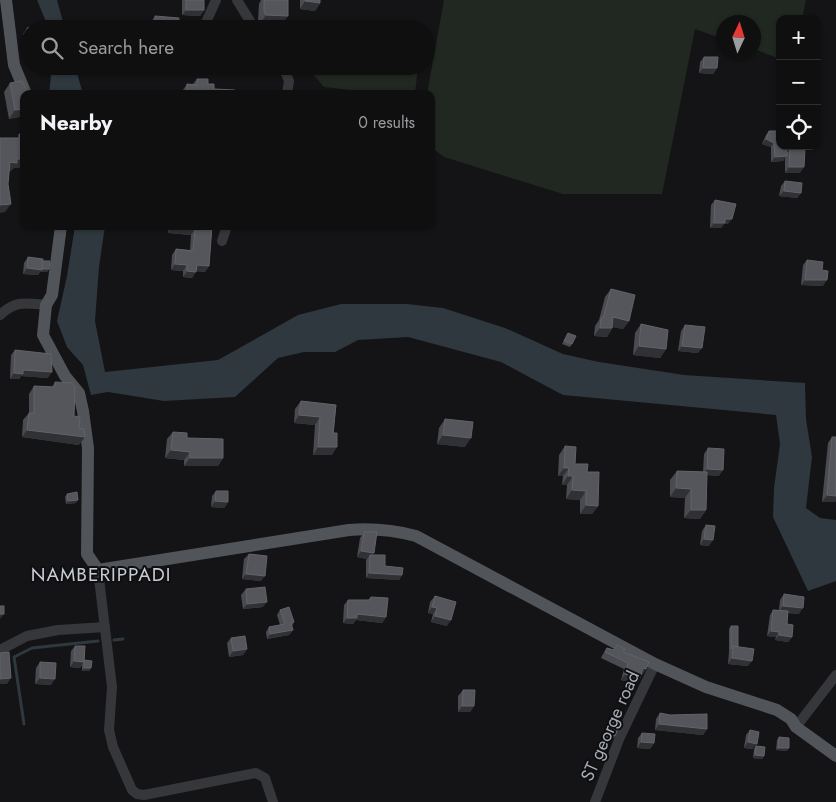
<!DOCTYPE html>
<html lang="en">
<head>
<meta charset="utf-8">
<style>
	:root { --surface:#0f0f10; --page:#181819; --text:#f1f3f6; --muted:#9b9c9f; --line:#2f2f30 }
	body { margin:0; font-family:Jost,sans-serif; background:var(--page); color:var(--text) }
	.controls { position:absolute; right:15px; top:15px; display:grid; overflow:hidden; border-radius:10px; box-shadow:0 1px 4px #0004 }
	.controls button { width:45px; height:45px; display:grid; place-items:center; padding:0; border:0; border-bottom:1px solid var(--line); background:var(--surface); color:var(--text); font:25px sans-serif }
	.compass { position:absolute; left:716px; top:15px; width:45px; height:45px; border-radius:50%; background:var(--surface); box-shadow:0 1px 4px #0004; rotate:4deg }
	.list { margin:0; padding:0; list-style:none }
	h2 { display:flex; justify-content:space-between; align-items:center; height:65px; margin:0; padding:0 20px; font-size:21px }
	h2 small { font-size:16px; font-weight:400; color:var(--muted) }
	.icon { flex:none; width:28px; height:28px; fill:none; stroke:currentColor; stroke-width:2; stroke-linecap:round; stroke-linejoin:round }
	.map { position:relative; flex:none; width:836px; height:802px; overflow:hidden }
	.search { position:absolute; background:var(--surface); box-shadow:0 1px 4px #0004; left:20px; top:20px; width:415px; height:55px; display:flex; align-items:center; gap:12px; box-sizing:border-box; padding:0 18px; border-radius:28px; color:var(--muted); font-size:19px }
	.panel { position:absolute; background:var(--surface); box-shadow:0 1px 4px #0004; left:20px; top:90px; width:415px; height:140px; border-radius:10px }
	.map>svg:first-child { display:block }
</style>
</head>
<body>
<div class="map">
<svg width="836" height="802" viewBox="0 0 836 802">
	<rect width="100%" height="100%" fill="#141416"/>
	<g fill="#202821">
		<polygon points="444,0 806,0 802,19 780,19 780,59 754,49 754,22 724,22 723,39 695,29 662,194 563,194 444,157 431,147 431,94 427,94"/>
		<polygon points="357,22 415,29 305,29"/>
		<polygon points="306,66 418,66 415,94 384,94 324,87"/>
	</g>
	<g fill="#2e383e">
		<polygon points="37,0 57,0 65,29 49,29"/>
		<polygon points="52,66 75,66 83,94 49,94"/>
		<polygon points="75,226 105,226 99,267 95,321 105,372 218,360 298,315 341,304 407,304 443,308 505,328 563,354 599,362 684,375 805,383 806,419 812,457 806,508 820,518 836,520 836,581 808,591 773,517 774,488 780,444 776,415 563,395 501,362 408,337 358,340 335,352 304,352 278,358 235,397 164,401 108,392 91,395 83,365 67,347 57,321 67,276"/>
	</g>
	<g fill="none" stroke-linecap="round" stroke-linejoin="round">
		<g stroke="#2e383e" stroke-width="3">
			<polyline points="114,640 123,639"/>
			<polyline points="24,724 14,657 32,648 98,641"/>
		</g>
		<g stroke="#35373a" stroke-width="10">
			<polyline points="237,0 255,29"/>
			<polyline points="203,29 216,0"/>
			<polyline points="283,66 289,81 287,94"/>
			<polyline points="222,241 227,226"/>
			<path d="M0 315C16 300 25 303 46 305"/>
			<polyline points="98,570 112,687 109,730 113,747 132,790 137,794 144,795 256,773 265,778 273,802"/>
			<polyline points="0,650 27,636 58,630 105,627"/>
			<polyline points="796,727 836,675"/>
			<polyline points="595,802 620,737 655,664"/>
		</g>
		<g stroke="#515459" stroke-width="12">
			<polyline points="6,0 14,65 26,94"/>
			<path d="M61 226 52 295 46 305 43 335 65 376 79 393 83 411 88 448 87 554 98 570 349 530C373 528 393 530 416 536L655 664 706 687 777 710 791 719 796 727 836 756"/>
		</g>
	</g>
	<g fill="#4a4b51">
		<polygon points="182,0 204,0 204,10 200,16 182,15"/>
		<polygon points="261,0 288,0 282,25 260,24 258,21 259,4"/>
		<polygon points="300,0 320,0 320,3 315,11 300,9"/>
		<polygon points="155,16 178,29 149,29 149,25"/>
		<polygon points="27,28 29,29 29,48 27,48 23,34"/>
		<polygon points="704,57 717,68 713,74 699,73 700,62"/>
		<polygon points="197,79 208,84 214,89 235,94 183,94 183,90 187,84 193,84"/>
		<polygon points="10,83 24,116 9,119 4,92"/>
		<polygon points="769,131 787,153 790,149 800,173 785,173 785,158 783,161 771,162 771,147 762,144 766,135"/>
		<polygon points="785,181 801,193 797,198 779,196 781,186"/>
		<polygon points="715,200 728,224 724,224 721,228 710,228 711,205"/>
		<polygon points="169,226 212,226 209,266 205,272 196,271 192,278 183,277 183,271 171,270 172,255 176,249 190,250 191,235 168,233"/>
		<polygon points="28,257 42,261 49,269 47,272 40,272 38,275 23,274 24,263"/>
		<polygon points="807,260 822,270 823,286 801,285 803,265"/>
		<polygon points="611,289 629,321 623,329 613,327 607,337 594,336 595,326 599,320 605,297"/>
		<polygon points="641,324 666,349 660,358 633,355 635,333"/>
		<polygon points="685,325 698,353 678,351 681,331"/>
		<polygon points="568,333 572,344 570,347 562,344"/>
		<polygon points="15,350 48,378 21,376 19,379 10,379 11,355"/>
		<polygon points="55,382 74,416 79,428 79,445 22,437 23,420 29,413 29,394 34,386 52,387"/>
		<polygon points="301,401 336,405 332,455 313,455 315,425 294,423 295,409"/>
		<polygon points="445,419 465,447 437,444 439,428"/>
		<polygon points="173,432 187,438 223,458 218,466 184,466 184,460 165,458 167,439"/>
		<polygon points="832,437 836,437 836,500 835,502 822,502 828,443"/>
		<polygon points="565,446 575,464 587,472 598,506 592,514 580,514 580,500 566,499 567,485 562,485 563,476 558,476 559,455"/>
		<polygon points="708,448 719,476 707,475 706,510 700,519 684,518 685,498 670,497 670,480 677,471 703,472 704,454"/>
		<polygon points="216,491 228,502 224,508 211,507 212,496"/>
		<polygon points="67,494 76,503 66,504 65,497"/>
		<polygon points="706,525 709,546 700,545 702,531"/>
		<polygon points="364,532 373,555 385,566 402,575 399,580 366,578 366,560 367,559 357,557 360,538"/>
		<polygon points="249,554 261,581 242,579 244,559"/>
		<polygon points="246,589 263,607 243,609 241,595"/>
		<polygon points="784,594 799,614 788,613 787,624 792,637 788,642 775,640 776,637 767,636 770,615 773,610 779,610 780,600"/>
		<polygon points="435,596 447,626 431,622 433,614 428,613 430,602"/>
		<polygon points="371,597 386,617 382,623 356,620 353,624 343,623 344,605 348,600 368,600"/>
		<polygon points="280,610 294,622 292,626 293,630 289,635 267,639 266,632 269,627 280,625 277,615"/>
		<polygon points="731,626 738,647 748,666 728,664 729,652 729,629"/>
		<polygon points="231,638 247,649 243,655 229,657 227,643"/>
		<polygon points="617,645 623,652 646,669 642,675 641,675 640,678 636,684 621,680 624,669 601,658 603,654 607,648 613,650"/>
		<polygon points="75,646 84,660 91,668 89,671 82,671 82,665 80,668 70,667 71,651"/>
		<polygon points="40,662 51,685 35,684 36,668"/>
		<polygon points="463,690 474,706 470,712 458,712 458,696"/>
		<polygon points="660,713 707,729 703,735 655,730 656,719"/>
		<polygon points="614,718 615,736 611,742 603,738 610,724"/>
		<polygon points="750,730 753,749 744,748 746,735"/>
		<polygon points="642,733 654,743 650,749 637,748 638,738"/>
		<polygon points="779,737 787,751 776,750 777,740"/>
		<polygon points="756,746 764,756 762,759 753,758 754,749"/>
	</g>
	<g fill="#303135">
		<polygon points="305,1 320,3 315,11 300,9"/>
		<polygon points="186,10 204,10 200,16 182,15"/>
		<polygon points="266,15 288,16 282,25 260,24"/>
		<polygon points="703,68 717,68 713,74 699,73"/>
		<polygon points="24,109 24,116 9,119 15,110"/>
		<polygon points="766,139 774,143 771,147 762,144"/>
		<polygon points="787,156 783,161 771,162 775,157"/>
		<polygon points="17,159 24,159 24,168 14,168 11,171 4,171 10,162"/>
		<polygon points="789,167 804,167 800,173 785,173"/>
		<polygon points="784,191 801,193 797,198 779,196"/>
		<polygon points="11,204 5,212 0,213 0,205"/>
		<polygon points="725,219 732,219 728,224 724,224 721,228 710,228 714,223"/>
		<polygon points="172,227 195,229 191,235 168,233"/>
		<polygon points="175,264 187,265 183,271 171,270"/>
		<polygon points="197,265 209,266 205,272 193,271"/>
		<polygon points="27,268 41,269 49,269 47,272 40,272 38,275 23,274"/>
		<polygon points="187,271 196,272 192,278 183,277"/>
		<polygon points="805,280 827,280 823,286 801,285"/>
		<polygon points="613,317 629,321 623,329 607,326"/>
		<polygon points="600,328 612,328 607,337 594,336"/>
		<polygon points="639,346 666,349 660,358 633,355"/>
		<polygon points="682,346 702,348 698,353 678,351"/>
		<polygon points="23,370 52,372 48,378 21,376 19,379 10,379 14,373"/>
		<polygon points="299,415 320,417 315,425 294,423"/>
		<polygon points="27,430 85,437 79,445 22,437"/>
		<polygon points="443,435 471,438 465,447 437,444"/>
		<polygon points="318,447 337,447 332,455 313,455"/>
		<polygon points="171,450 190,452 184,460 165,458"/>
		<polygon points="190,458 223,458 218,466 184,466"/>
		<polygon points="564,468 569,468 563,476 558,476"/>
		<polygon points="707,469 723,470 719,476 703,475"/>
		<polygon points="568,476 573,476 567,485 562,485"/>
		<polygon points="676,488 691,489 685,498 670,497"/>
		<polygon points="572,490 586,491 580,500 566,499"/>
		<polygon points="827,495 836,496 836,500 835,502 822,502"/>
		<polygon points="78,500 76,503 66,504 68,501"/>
		<polygon points="215,501 228,502 224,508 211,507"/>
		<polygon points="586,505 598,506 592,514 580,514"/>
		<polygon points="691,510 706,510 700,519 684,518"/>
		<polygon points="704,539 713,540 709,546 700,545"/>
		<polygon points="361,551 374,553 370,559 370,555 367,559 357,557"/>
		<polygon points="369,573 402,575 399,580 366,578"/>
		<polygon points="246,574 265,576 261,581 242,579"/>
		<polygon points="267,602 263,607 243,609 247,604"/>
		<polygon points="783,606 803,608 799,614 779,611"/>
		<polygon points="432,607 437,608 433,614 428,613"/>
		<polygon points="0,614 4,614 0,619"/>
		<polygon points="357,614 386,617 382,623 356,620 353,624 343,623 347,618"/>
		<polygon points="435,616 451,620 447,626 431,622"/>
		<polygon points="293,630 289,635 267,639 270,634"/>
		<polygon points="771,631 779,632 776,637 767,636"/>
		<polygon points="779,635 792,637 788,642 775,640"/>
		<polygon points="247,649 243,655 229,657 233,651"/>
		<polygon points="732,658 752,661 748,666 728,664"/>
		<polygon points="74,661 84,662 80,668 70,667"/>
		<polygon points="84,668 91,668 89,671 82,671"/>
		<polygon points="643,668 646,669 642,675 639,674"/>
		<polygon points="625,674 640,678 636,684 621,680"/>
		<polygon points="11,678 7,684 0,684 0,679"/>
		<polygon points="40,678 55,679 51,685 35,684"/>
		<polygon points="462,706 474,706 470,712 458,712"/>
		<polygon points="659,724 707,729 703,735 655,730"/>
		<polygon points="641,742 654,743 650,749 637,748"/>
		<polygon points="748,742 757,744 753,749 744,748"/>
		<polygon points="778,748 789,748 787,751 776,750"/>
		<polygon points="755,755 764,756 762,759 753,758"/>
	</g>
	<g fill="#54565b" stroke="#616369">
		<rect x="186" y="0" width="18" height="10"/>
		<polygon points="264,0 288,0 288,16 266,15 264,12"/>
		<polygon points="305,0 320,0 320,3 305,1"/>
		<polygon points="155,16 179,18 178,29 155,29"/>
		<polygon points="37,25 38,29 29,29 29,34 27,28"/>
		<polygon points="704,57 718,57 717,68 703,68"/>
		<polygon points="197,79 208,79 208,84 214,84 214,89 235,90 235,94 187,94 187,84 197,85"/>
		<polygon points="22,81 28,94 24,94 24,109 15,110 10,83"/>
		<polygon points="769,131 780,131 780,146 787,146 787,156 775,157 774,143 766,139"/>
		<polygon points="19,134 24,134 24,159 17,159 17,163 10,162 8,184 11,204 0,205 0,138 19,138"/>
		<polygon points="790,149 805,149 804,167 789,167"/>
		<polygon points="785,181 802,183 801,193 784,191"/>
		<polygon points="715,200 736,204 732,219 725,219 725,223 714,223"/>
		<polygon points="172,226 212,226 209,266 197,265 196,272 187,271 187,265 175,264 176,249 193,251 195,229 172,227"/>
		<polygon points="28,257 43,259 42,270 27,268"/>
		<polygon points="807,260 823,262 822,270 828,271 827,280 805,280"/>
		<polygon points="42,261 50,261 49,269 42,269"/>
		<polygon points="611,289 635,295 629,321 613,317 612,328 600,328 601,318 603,318"/>
		<polygon points="641,324 668,330 666,349 639,346"/>
		<polygon points="685,325 705,327 702,348 682,346"/>
		<polygon points="568,333 576,336 572,344 564,341"/>
		<polygon points="15,350 51,354 52,372 23,370 23,374 14,373"/>
		<polygon points="55,382 72,383 75,387 74,416 80,417 79,428 84,429 85,437 27,430 29,413 34,413 34,386 55,387"/>
		<polygon points="301,401 336,405 333,433 337,433 337,447 318,447 320,417 299,415"/>
		<polygon points="445,419 473,422 471,438 443,435"/>
		<polygon points="173,432 187,433 187,438 223,439 223,458 190,458 190,452 171,450"/>
		<polygon points="832,437 836,437 836,496 827,495"/>
		<polygon points="565,446 576,447 575,464 588,464 587,472 599,472 598,506 586,505 586,491 572,490 573,476 568,476 569,468 564,468"/>
		<polygon points="708,448 724,449 723,470 707,469"/>
		<polygon points="677,471 707,472 706,510 691,510 691,489 676,488"/>
		<polygon points="216,491 228,491 228,502 215,501"/>
		<polygon points="77,492 78,500 68,501 67,494"/>
		<polygon points="706,525 715,526 713,540 704,539"/>
		<polygon points="364,532 377,532 374,553 361,551"/>
		<polygon points="249,554 267,556 265,576 246,574"/>
		<polygon points="370,555 385,555 385,566 403,568 402,575 369,573"/>
		<polygon points="265,587 267,602 247,604 246,589"/>
		<polygon points="784,594 804,597 803,608 783,606"/>
		<polygon points="435,596 456,602 451,620 435,616 437,608 432,607"/>
		<polygon points="371,597 388,598 386,617 357,614 357,618 347,618 348,600 370,600"/>
		<rect x="0" y="606" width="4" height="8"/>
		<polygon points="289,607 294,622 291,623 293,630 270,634 269,627 285,624 280,610"/>
		<polygon points="773,610 788,611 787,624 793,625 792,637 779,635 779,632 771,631"/>
		<polygon points="731,626 738,626 738,647 733,646 731,649"/>
		<polygon points="245,636 247,649 233,651 231,638"/>
		<polygon points="617,645 625,649 623,652 649,662 646,669 643,668 640,678 625,674 628,663 605,652 607,648 614,650"/>
		<polygon points="75,646 85,646 84,662 74,661"/>
		<polygon points="733,646 754,649 752,661 732,658"/>
		<polygon points="9,652 11,678 0,679 0,653"/>
		<polygon points="84,660 92,661 91,668 84,668"/>
		<polygon points="40,662 56,663 55,679 40,678"/>
		<polygon points="463,690 475,690 474,706 462,706"/>
		<polygon points="660,713 670,715 707,714 707,729 659,724"/>
		<polygon points="614,718 621,722 615,736 607,733"/>
		<polygon points="750,730 759,732 757,744 748,742"/>
		<polygon points="642,733 655,734 654,743 641,742"/>
		<polygon points="779,737 789,738 789,748 778,748"/>
		<polygon points="756,746 765,747 764,756 755,755"/>
	</g>
	<g text-anchor="middle" stroke-width="4" stroke-linejoin="round" paint-order="stroke">
		<g font-size="18" fill="#a6acb5" stroke="#0f0f11">
			<text transform="translate(610 726) rotate(-66)" y="6">ST george road</text>
		</g>
		<g font-size="19" letter-spacing="1" fill="#c7cbd2" stroke="#0f0f11">
			<text x="101" y="581">NAMBERIPPADI</text>
		</g>
	</g>
</svg>
<div class="controls">
<button>+</button>
<button>−</button>
<button><svg class="icon" aria-label="locate" viewBox="0 0 24 24"><circle cx="12" cy="12" r="6"/><path d="M12 2v4M12 18v4M2 12h4M18 12h4"/></svg></button>
</div>
<svg class="compass" viewBox="-18 -18 36 36"><path d="M0-13l5 13h-10z" fill="#e53935"/><path d="M0 13l5-13h-10z" fill="#9b9c9f"/></svg>
<div class="search"><svg class="icon" aria-label="search" viewBox="0 0 24 24"><circle cx="10" cy="10" r="6"/><path d="M15 15l6 6"/></svg>Search here</div>
<section class="panel">
<h2>Nearby<small>0 results</small></h2>
<ul class="list">
</ul>
</section>
</div>
</body>
</html>
